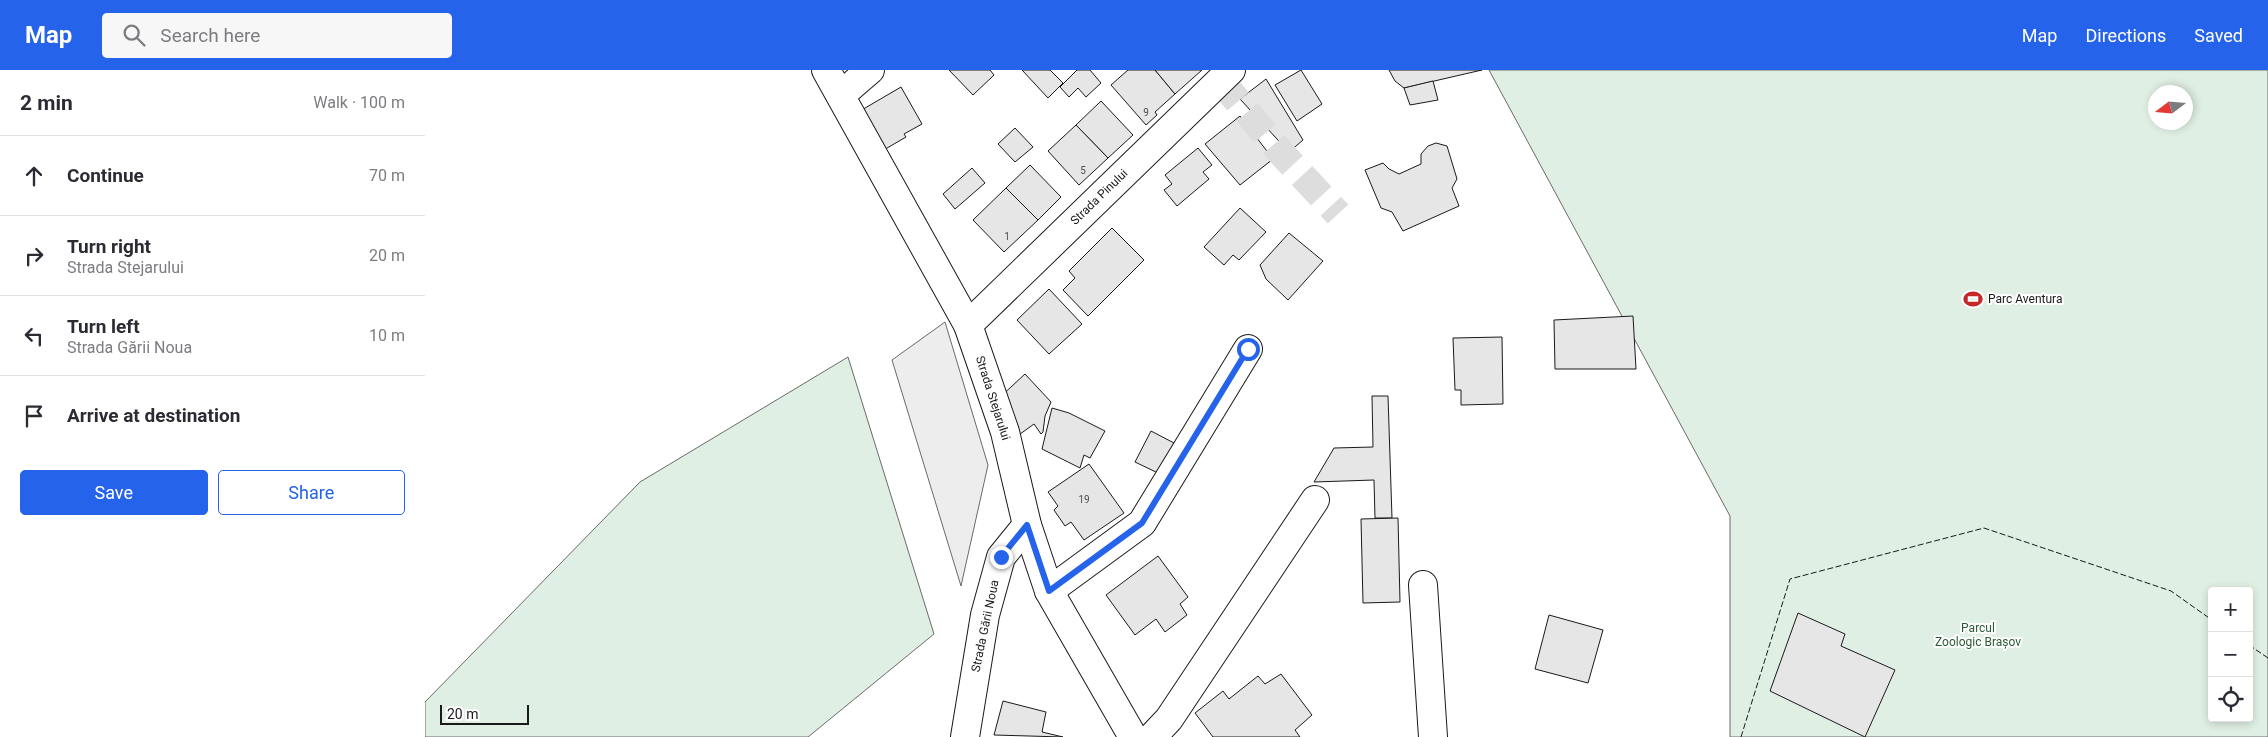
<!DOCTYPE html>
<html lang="en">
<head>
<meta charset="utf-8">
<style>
	:root { --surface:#fff; --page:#f7f7f7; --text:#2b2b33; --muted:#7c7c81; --line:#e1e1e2; --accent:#2563eb }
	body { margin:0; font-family:Roboto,sans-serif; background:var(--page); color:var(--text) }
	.controls { position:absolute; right:15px; bottom:15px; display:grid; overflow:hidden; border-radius:5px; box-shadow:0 2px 8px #0003 }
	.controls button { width:45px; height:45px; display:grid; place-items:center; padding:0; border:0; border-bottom:1px solid var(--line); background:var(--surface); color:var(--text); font:25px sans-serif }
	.compass { position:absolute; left:1723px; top:15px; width:45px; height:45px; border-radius:50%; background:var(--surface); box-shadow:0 2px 8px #0003; rotate:254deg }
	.scale { position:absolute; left:15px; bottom:12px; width:89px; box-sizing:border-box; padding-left:5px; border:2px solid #1a1a1a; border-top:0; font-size:14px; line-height:18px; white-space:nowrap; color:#1a1a1a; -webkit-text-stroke:4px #fff; paint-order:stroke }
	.stop { position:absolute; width:15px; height:15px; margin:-11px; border:4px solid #2563eb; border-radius:50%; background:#fff }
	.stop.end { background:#2563eb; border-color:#fff; box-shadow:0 1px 5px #0008 }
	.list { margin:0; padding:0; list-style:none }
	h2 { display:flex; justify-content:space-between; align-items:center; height:65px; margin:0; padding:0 20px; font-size:21px }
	h2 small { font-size:16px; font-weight:400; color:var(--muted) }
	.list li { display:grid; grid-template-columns:32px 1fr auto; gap:15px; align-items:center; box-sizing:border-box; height:80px; padding:0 20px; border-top:1px solid var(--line) }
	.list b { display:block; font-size:19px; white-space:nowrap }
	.list p { margin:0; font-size:16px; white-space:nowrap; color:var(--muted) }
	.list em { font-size:16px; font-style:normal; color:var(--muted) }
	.actions { display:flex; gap:10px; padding:15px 20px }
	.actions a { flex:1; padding:11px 0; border:1px solid var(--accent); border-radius:5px; text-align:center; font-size:18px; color:var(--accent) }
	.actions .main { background:var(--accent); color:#fff }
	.icon { flex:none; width:28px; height:28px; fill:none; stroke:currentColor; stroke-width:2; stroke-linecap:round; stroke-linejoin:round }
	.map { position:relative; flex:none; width:1843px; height:667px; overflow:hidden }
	header { display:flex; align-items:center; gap:30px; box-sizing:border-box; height:70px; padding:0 25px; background:var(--accent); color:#fff }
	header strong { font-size:24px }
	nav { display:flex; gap:28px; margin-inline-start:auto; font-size:18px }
	.search { width:350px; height:45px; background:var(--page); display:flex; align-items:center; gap:12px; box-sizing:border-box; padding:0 18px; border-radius:5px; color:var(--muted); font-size:19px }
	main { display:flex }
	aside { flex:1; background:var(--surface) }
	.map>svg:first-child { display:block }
</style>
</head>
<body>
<header>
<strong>Map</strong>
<div class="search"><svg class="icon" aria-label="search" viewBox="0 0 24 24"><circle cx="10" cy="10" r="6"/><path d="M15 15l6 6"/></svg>Search here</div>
<nav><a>Map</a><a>Directions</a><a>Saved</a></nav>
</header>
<main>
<aside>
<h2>2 min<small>Walk · 100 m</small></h2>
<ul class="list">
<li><svg class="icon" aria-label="ahead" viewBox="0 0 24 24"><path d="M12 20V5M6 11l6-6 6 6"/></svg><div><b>Continue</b></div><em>70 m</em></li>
<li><svg class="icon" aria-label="right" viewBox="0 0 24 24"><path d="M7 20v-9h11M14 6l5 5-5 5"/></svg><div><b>Turn right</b><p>Strada Stejarului</p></div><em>20 m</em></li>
<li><svg class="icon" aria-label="left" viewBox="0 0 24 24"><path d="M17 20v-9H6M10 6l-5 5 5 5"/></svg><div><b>Turn left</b><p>Strada Gării Noua</p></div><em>10 m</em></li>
<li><svg class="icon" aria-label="arrive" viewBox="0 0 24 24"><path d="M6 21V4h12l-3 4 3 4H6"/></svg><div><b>Arrive at destination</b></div></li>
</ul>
<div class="actions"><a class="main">Save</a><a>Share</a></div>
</aside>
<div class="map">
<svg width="1843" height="667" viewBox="0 0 1843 667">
	<rect width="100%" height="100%" fill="#fff"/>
	<g fill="#e0efe3" stroke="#6a6a6a" fill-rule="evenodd">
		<path d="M1064 0H1843V667H1305V446ZM1730 22H1760V52H1730ZM1787 521H1824V648H1787Z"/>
		<polygon points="423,287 509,564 383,667 0,667 0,632 215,412"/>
	</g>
	<polygon fill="#ededed" stroke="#6a6a6a" points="520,252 563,395 536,516 467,290"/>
	<g fill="#e6e6e6" stroke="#1a1a1a">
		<polygon points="524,0 565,0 569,5 548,25"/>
		<polygon points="597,0 625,0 638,13 623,28"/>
		<polygon points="652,0 665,0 676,13 661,27 653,18 644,27 635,17"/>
		<polygon points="703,0 730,0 750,24 730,42 732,45 721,55 686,15"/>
		<polygon points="730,0 777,0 750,24"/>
		<polygon points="876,0 897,34 872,51 850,15"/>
		<polygon points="964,0 1057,0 979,18 970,11"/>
		<polygon points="841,9 878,70 864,82 815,29"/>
		<polygon points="1008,11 1013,30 985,35 979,18"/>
		<polygon points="476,17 497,54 479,64 481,67 457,81 435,41"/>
		<polygon points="676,31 708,65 683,88 651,55"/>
		<polygon points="815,46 848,89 815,115 780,74"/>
		<polygon points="651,55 683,88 654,115 623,81"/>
		<polygon points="590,58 608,77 590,92 573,74"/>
		<polygon points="1011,73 1022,76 1032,109 1027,118 1034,136 978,161 967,142 956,138 940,100 958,93 964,99 974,104 996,94 996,84 1003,76"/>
		<polygon points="773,78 787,95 778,102 784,109 752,136 739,120 747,114 740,105"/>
		<polygon points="605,95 636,127 613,150 581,118"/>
		<polygon points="547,98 560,113 530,139 518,124"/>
		<polygon points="581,118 613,150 579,182 548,150"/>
		<polygon points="815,138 841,162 814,190 808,185 799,195 779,177"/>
		<polygon points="687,158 719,190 663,246 638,220 650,208 644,201"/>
		<polygon points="864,163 898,191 863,230 841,209 835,195"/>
		<polygon points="624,219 657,254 624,284 592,250"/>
		<polygon points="1208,246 1211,299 1130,299 1129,250"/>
		<polygon points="1077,267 1078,334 1036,335 1036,320 1030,320 1028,268"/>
		<polygon points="600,304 626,332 620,346 618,362 616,364 609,354 591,367 573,329"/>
		<polygon points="947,326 963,326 967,448 950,448 949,410 889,412 909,378 948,377"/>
		<polygon points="627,338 644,343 680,361 665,388 659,385 655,398 617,379"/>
		<polygon points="726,361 749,373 733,403 710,392"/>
		<polygon points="664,394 699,443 659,470 646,452 640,456 629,440 633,436 623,422"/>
		<polygon points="973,448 975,532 938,533 936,449"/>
		<polygon points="733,486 763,527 755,534 762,545 740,562 731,549 710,565 681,525"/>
		<polygon points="1373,543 1420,564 1416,576 1470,600 1440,667 1345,621"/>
		<polygon points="1124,545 1178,560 1163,613 1110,599"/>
		<polygon points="856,604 887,645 870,660 875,667 788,667 770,643 798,621 804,629 833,606 840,614"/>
		<polygon points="578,631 621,642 617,662 638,667 569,665"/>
	</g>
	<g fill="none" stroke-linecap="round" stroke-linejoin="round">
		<polyline stroke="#ddd" stroke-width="28" stroke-dasharray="28 14" stroke-linecap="butt" points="795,10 858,85 913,144"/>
		<g stroke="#1a1a1a" stroke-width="30">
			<g id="minor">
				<polyline points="401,0 543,255 580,362 602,455 624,521 708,667"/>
				<polyline points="416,25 445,0"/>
				<polyline points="543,255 806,0"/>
				<polyline points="998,515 1008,667"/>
				<polyline points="624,521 717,453 823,279"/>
				<polyline points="540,667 560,545 576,487 602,455"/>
				<polyline points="727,667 744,649 890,430"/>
			</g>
		</g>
		<use href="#minor" stroke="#fff" stroke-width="28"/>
		<g stroke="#1a1a1a" stroke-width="1" stroke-dasharray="6 2.5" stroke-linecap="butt">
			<polyline points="1824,575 1843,588"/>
			<polyline points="1316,667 1365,509 1559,458 1746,521 1787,550"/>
		</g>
	</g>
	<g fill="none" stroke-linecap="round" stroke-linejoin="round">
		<polyline stroke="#2563eb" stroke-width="6" points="576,487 602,455 624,521 717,453 823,279"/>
	</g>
	<defs>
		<g id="stadium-bare" transform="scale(1.5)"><path d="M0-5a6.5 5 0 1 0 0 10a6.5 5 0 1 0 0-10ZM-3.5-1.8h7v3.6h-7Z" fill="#c62828" stroke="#fff" stroke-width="2.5" paint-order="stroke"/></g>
	</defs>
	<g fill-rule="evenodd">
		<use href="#stadium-bare" x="1548" y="229"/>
	</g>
	<g text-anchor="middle" stroke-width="4" stroke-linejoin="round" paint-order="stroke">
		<g font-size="10" fill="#4d4d4d">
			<text x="721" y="46">9</text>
			<text x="658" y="104">5</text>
			<text x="582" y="170">1</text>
			<text x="659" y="433">19</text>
		</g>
		<g font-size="12" fill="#1a1a1a" stroke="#fff">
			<text transform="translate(674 127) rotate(-44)" y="4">Strada Pinului</text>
			<text transform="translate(568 328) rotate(72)" y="4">Strada Stejarului</text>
			<text transform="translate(560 556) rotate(-78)" y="4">Strada Gării Noua</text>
		</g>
		<g font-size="12" fill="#1a1a1a" stroke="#fff" text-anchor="start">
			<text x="1563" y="233">Parc Aventura</text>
		</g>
		<g font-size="12" fill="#2b5a34" stroke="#fff">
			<text x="1553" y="562">Parcul<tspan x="1553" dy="14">Zoologic Brașov</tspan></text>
		</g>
	</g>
</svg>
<div class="controls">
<button>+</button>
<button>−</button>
<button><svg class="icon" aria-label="locate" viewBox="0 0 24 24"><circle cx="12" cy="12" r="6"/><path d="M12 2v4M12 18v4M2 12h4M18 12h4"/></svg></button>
</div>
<svg class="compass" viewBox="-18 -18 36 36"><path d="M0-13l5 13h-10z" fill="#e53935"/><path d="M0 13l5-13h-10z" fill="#7c7c81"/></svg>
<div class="scale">20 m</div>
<div class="stop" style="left:823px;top:279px"></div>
<div class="stop end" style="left:576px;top:487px"></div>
</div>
</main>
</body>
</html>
